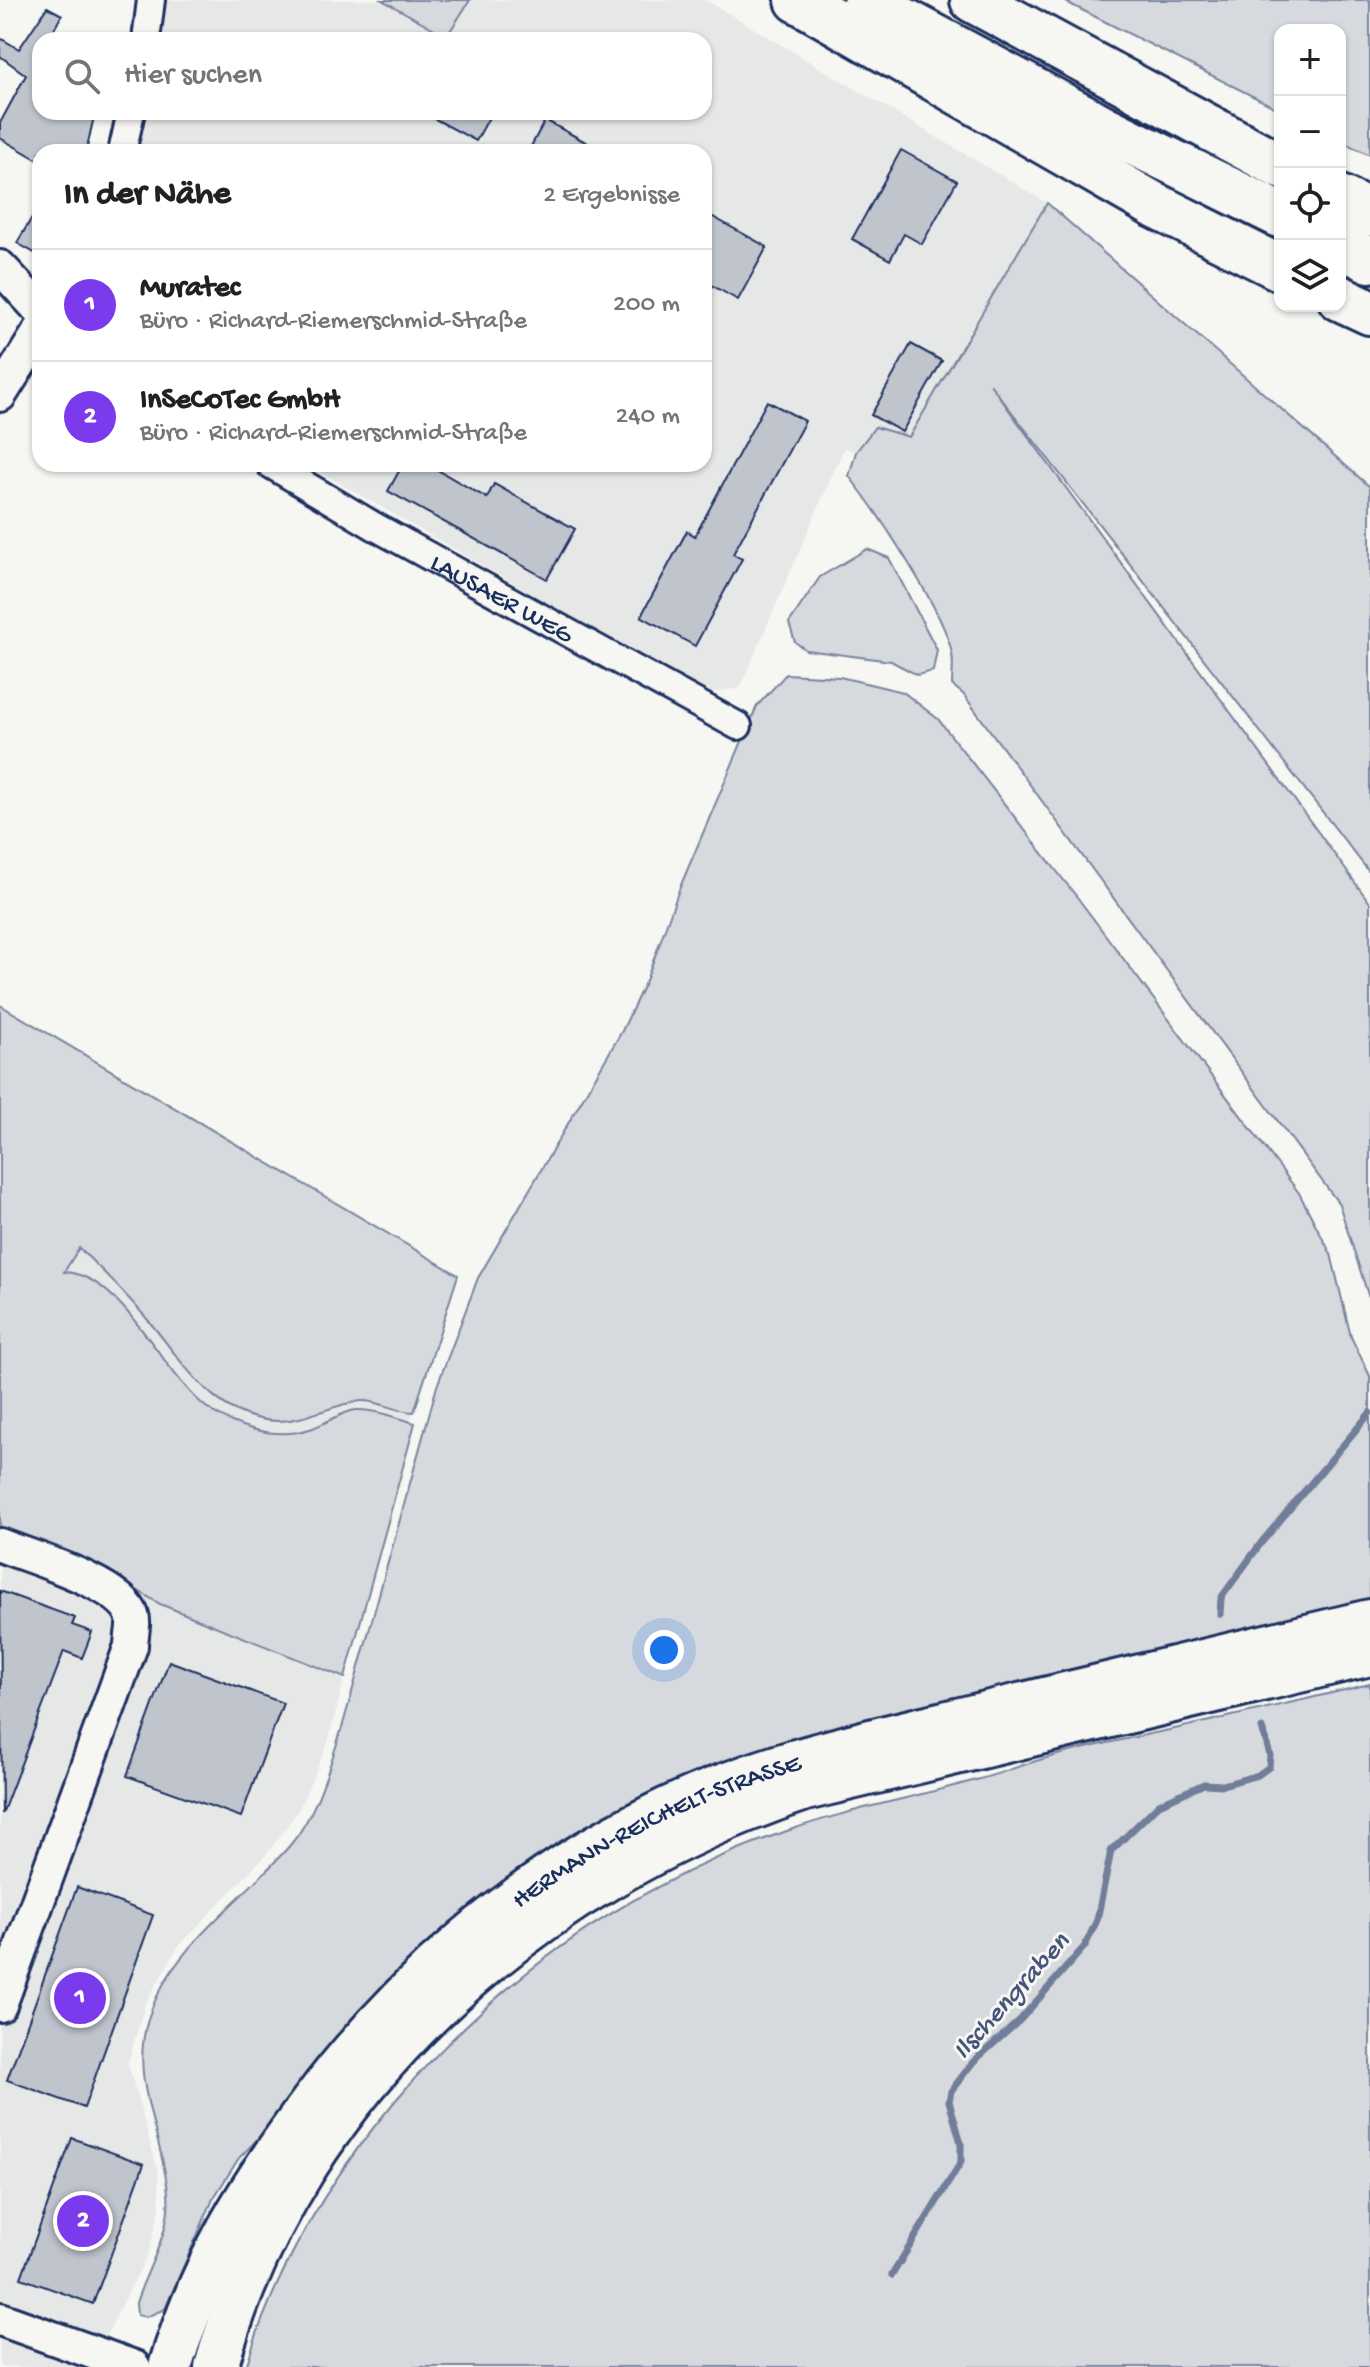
<!DOCTYPE html>
<html lang="de">
<head>
<meta charset="utf-8">
<style>
	:root { --surface:#fff; --page:#f6f6f6; --text:#202124; --muted:#757577; --line:#e0e0e0; --accent:#7c3aed }
	body { margin:0; font-family:"Gochi Hand",sans-serif; background:var(--page); color:var(--text) }
	.controls { position:absolute; right:24px; top:24px; display:grid; overflow:hidden; border-radius:16px; box-shadow:0 2px 6px #0004 }
	.controls button { width:72px; height:72px; display:grid; place-items:center; padding:0; border:0; border-bottom:2px solid var(--line); background:var(--surface); color:var(--text); font:40px sans-serif }
	.you { position:absolute; left:664px; top:1650px; width:28px; height:28px; margin:-20px; border:6px solid #fff; border-radius:50%; background:#1a73e8; box-shadow:0 0 0 12px #1a73e833 }
	.badge { display:grid; place-items:center; width:52px; height:52px; border-radius:50%; background:var(--accent); color:#fff; font-size:26px; font-weight:700 }
	.pin { position:absolute; translate:-50% -50%; border:4px solid #fff; box-shadow:0 2px 8px #0006 }
	.list { margin:0; padding:0; list-style:none }
	h2 { display:flex; justify-content:space-between; align-items:center; height:104px; margin:0; padding:0 32px; font-size:34px }
	h2 small { font-size:26px; font-weight:400; color:var(--muted) }
	.list li { display:grid; grid-template-columns:52px 1fr auto; gap:24px; align-items:center; box-sizing:border-box; height:112px; padding:0 32px; border-top:2px solid var(--line) }
	.list b { display:block; font-size:30px; white-space:nowrap }
	.list p { margin:0; font-size:26px; white-space:nowrap; color:var(--muted) }
	.list em { font-size:26px; font-style:normal; color:var(--muted) }
	.icon { flex:none; width:44px; height:44px; fill:none; stroke:currentColor; stroke-width:2; stroke-linecap:round; stroke-linejoin:round }
	.map { position:relative; flex:none; width:1370px; height:2367px; overflow:hidden }
	.search { position:absolute; background:var(--surface); box-shadow:0 2px 6px #0004; left:32px; top:32px; width:680px; height:88px; display:flex; align-items:center; gap:20px; box-sizing:border-box; padding:0 28px; border-radius:24px; color:var(--muted); font-size:30px }
	.panel { position:absolute; background:var(--surface); box-shadow:0 2px 6px #0004; left:32px; top:144px; width:680px; height:328px; border-radius:24px }
	.map>svg:first-child { display:block }
</style>
</head>
<body>
<div class="map">
<svg width="1370" height="2367" viewBox="0 0 1370 2367">
	<rect width="100%" height="100%" fill="#f6f6f2"/>
	<filter id="ink" filterUnits="userSpaceOnUse"><feTurbulence type="fractalNoise" baseFrequency=".0125" numOctaves="2"/><feDisplacementMap in="SourceGraphic" scale="16" xChannelSelector="R" yChannelSelector="G"/><feConvolveMatrix kernelMatrix="1 2 1 2 8 2 1 2 1" color-interpolation-filters="sRGB"/></filter>
	<g filter="url(#ink)">
		<g fill="#e6e7e7">
			<polygon points="160,0 382,0 447,36 470,0 706,0 1047,203 908,437 875,427 856,452 844,448 740,688 706,694 306,464 704,464 704,152 132,152 143,112 704,112 704,40 154,40"/>
			<polygon points="0,1145 421,1397 407,1426 328,1743 299,1809 270,1850 178,1947 145,2004 128,2063 158,2171 160,2208 148,2254 90,2367 0,2367"/>
		</g>
		<g fill="#d6d9dd" stroke="#78849e" stroke-width="2">
			<polygon points="382,0 470,0 447,36"/>
			<polygon points="1062,0 1370,0 1370,155 1340,141 1340,30 1280,30 1280,110"/>
			<path d="M1047 203 1370 487V873L990 384 1370 903V1301L1339 1204 963 694 952 685C952 676 954 664 952 654 946 614 876 510 849 476L856 452 875 427 909 437Z"/>
			<polygon points="867,549 889,558 937,650 933,671 917,675 891,661 806,650 795,642 789,623 820,577"/>
			<path d="M786 674 840 677 903 692 938 719 1077 897 1299 1193 1331 1254 1351 1337 1370 1376V1607L883 1718 281 2115 239 2158 213 2199 165 2309 146 2317 137 2315 136 2303C147 2267 172 2232 168 2193 162 2131 128 2078 149 2016 173 1944 244 1900 291 1844 318 1811 329 1767 342 1728L437 1386 478 1278 622 1031 647 978 680 887 757 706Z"/>
			<path d="M0 1005 458 1275 414 1412C397 1412 377 1400 361 1401 333 1404 306 1421 277 1421 213 1419 184 1362 147 1319 126 1294 103 1271 79 1248L64 1272C122 1274 162 1373 206 1407 234 1428 276 1440 310 1429 325 1424 341 1412 356 1410 375 1409 397 1418 415 1423L345 1678 160 1604 125 1583 0 1532Z"/>
			<path d="M1370 1684V2367H246C276 2267 328 2181 395 2101 501 1976 632 1884 787 1831 849 1809 913 1798 976 1780 996 1775 1016 1767 1036 1761 1083 1747 1131 1738 1179 1728 1243 1714 1306 1699 1370 1684Z"/>
		</g>
		<g fill="none" stroke-linecap="round" stroke-linejoin="round">
			<g stroke="#717e99" stroke-width="7">
				<polyline points="1220,1614 1221,1598 1261,1543 1370,1413"/>
				<polyline points="892,2275 961,2162 961,2143 949,2101 951,2091 973,2062 1020,2020 1085,1946 1097,1920 1111,1851 1159,1804 1204,1784 1223,1785 1258,1775 1269,1767 1270,1755 1262,1728"/>
			</g>
		</g>
		<g fill="#c0c4cd" stroke="#1b2f5e" stroke-width="2">
			<polygon points="47,7 62,15 48,40 40,40 40,112 95,112 86,152 40,152 40,161 0,138 0,123 26,75 0,56 0,38 19,49"/>
			<polygon points="422,112 492,112 476,141"/>
			<polygon points="545,120 604,152 528,152"/>
			<polygon points="901,150 957,181 922,244 904,234 890,260 852,239"/>
			<polygon points="40,204 40,256 17,243"/>
			<polygon points="704,212 767,247 738,300 704,281"/>
			<polygon points="911,344 942,361 902,432 871,415"/>
			<polygon points="767,401 805,421 733,554 742,559 695,646 641,616 687,531 695,536"/>
			<polygon points="403,464 427,464 487,498 494,484 575,529 547,579 388,491"/>
			<polygon points="0,1591 75,1618 72,1625 92,1632 82,1658 64,1651 2,1814"/>
			<polygon points="169,1661 283,1703 241,1817 127,1776"/>
			<polygon points="77,1887 153,1915 84,2108 7,2080"/>
			<polygon points="72,2138 144,2164 93,2304 21,2278"/>
		</g>
		<g fill="none" stroke-linecap="round" stroke-linejoin="round">
			<g stroke="#1b2f5e" stroke-width="32">
				<g id="minor">
					<polyline points="146,40 151,0"/>
					<polyline points="122,152 131,112"/>
					<path id="s1" d="M270 464 374 526 738 726"/>
				</g>
			</g>
			<g stroke="#1b2f5e" stroke-width="38">
				<g id="tertiary">
					<polyline points="0,267 40,310"/>
					<polyline points="0,395 40,331"/>
					<path d="M0 1545C30 1557 121 1583 132 1615 135 1623 131 1637 131 1646L0 2005"/>
					<polyline points="0,2319 134,2367"/>
				</g>
			</g>
			<g stroke="#1b2f5e" stroke-width="48">
				<g id="primary">
					<path id="s2" d="M170 2367C203 2262 246 2191 311 2104 401 1984 518 1882 653 1816 757 1764 870 1741 982 1714 1112 1683 1241 1652 1370 1621"/>
					<path d="M216 2367C296 2084 532 1880 805 1789L1370 1654"/>
				</g>
			</g>
			<g stroke="#1b2f5e" stroke-width="50">
				<g id="motorway">
					<polyline points="798,0 1156,206 1280,268"/>
					<polyline points="866,0 1104,128 1280,215"/>
					<polyline points="973,0 1280,166"/>
					<polyline points="1340,198 1370,213"/>
					<polyline points="1340,245 1370,260"/>
					<polyline points="1340,298 1370,312"/>
				</g>
			</g>
			<use href="#minor" stroke="#f6f6f2" stroke-width="26"/>
			<use href="#tertiary" stroke="#f6f6f2" stroke-width="32"/>
			<use href="#primary" stroke="#f6f6f2" stroke-width="42"/>
			<use href="#motorway" stroke="#f6f6f2" stroke-width="44"/>
		</g>
	</g>
	<g text-anchor="middle" stroke-width="6" stroke-linejoin="round" paint-order="stroke">
		<g font-size="26" fill="#1b2f5e" stroke="#f6f6f2">
			<text dy="9" stroke="none"><textPath href="#s1" startOffset="268">LAUSAER WEG</textPath></text>
			<text dy="9" stroke="none"><textPath href="#s2" startOffset="748">HERMANN-REICHELT-STRASSE</textPath></text>
		</g>
		<g font-size="28" font-style="italic" fill="#46567b" stroke="#f6f6f2">
			<text transform="translate(1009 1994) rotate(-48)" y="10">Ilschengraben</text>
		</g>
	</g>
</svg>
<div class="controls">
<button>+</button>
<button>−</button>
<button><svg class="icon" aria-label="locate" viewBox="0 0 24 24"><circle cx="12" cy="12" r="6"/><path d="M12 2v4M12 18v4M2 12h4M18 12h4"/></svg></button>
<button><svg class="icon" aria-label="layers" viewBox="0 0 24 24"><path d="M12 4l9 5-9 5-9-5zM3 14l9 5 9-5"/></svg></button>
</div>
<div class="you"></div>
<div class="pin badge" style="left:80px;top:1998px">1</div>
<div class="pin badge" style="left:83px;top:2221px">2</div>
<div class="search"><svg class="icon" aria-label="search" viewBox="0 0 24 24"><circle cx="10" cy="10" r="6"/><path d="M15 15l6 6"/></svg>Hier suchen</div>
<section class="panel">
<h2>In der Nähe<small>2 Ergebnisse</small></h2>
<ul class="list">
<li><span class="badge">1</span><div><b>Muratec</b><p>Büro · Richard-Riemerschmid-Straße</p></div><em>200 m</em></li>
<li><span class="badge">2</span><div><b>InSeCoTec GmbH</b><p>Büro · Richard-Riemerschmid-Straße</p></div><em>240 m</em></li>
</ul>
</section>
</div>
</body>
</html>
